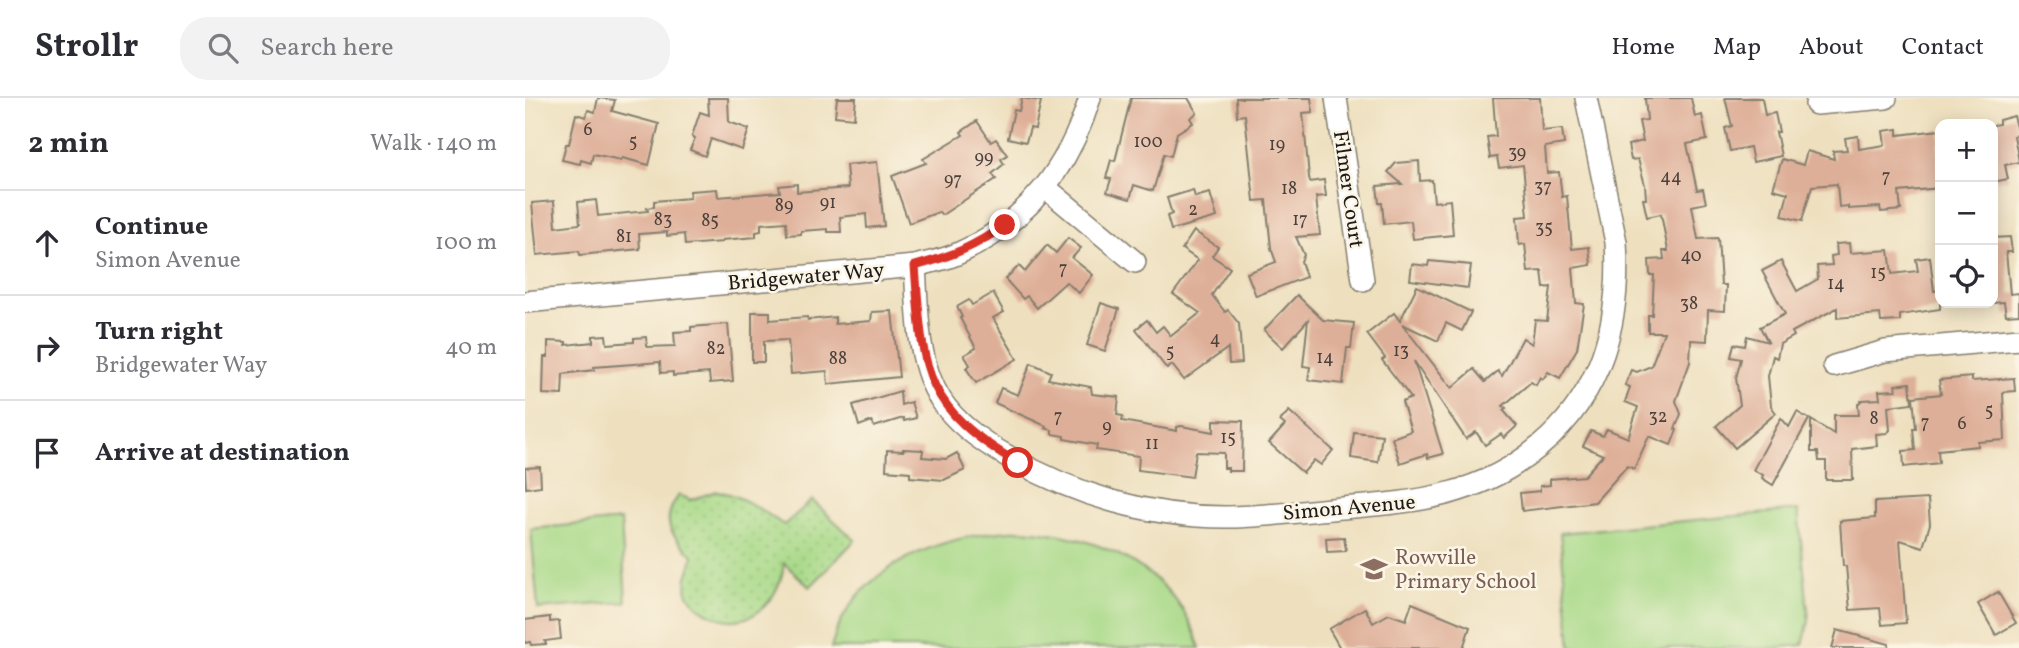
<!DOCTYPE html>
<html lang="en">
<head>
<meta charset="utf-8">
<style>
	:root { --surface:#fff; --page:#f2f2f3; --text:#2b2b33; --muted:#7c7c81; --line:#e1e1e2 }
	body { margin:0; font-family:Vollkorn,serif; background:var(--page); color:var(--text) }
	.controls { position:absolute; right:21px; top:21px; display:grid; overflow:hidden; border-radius:14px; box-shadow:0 4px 18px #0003 }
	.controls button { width:63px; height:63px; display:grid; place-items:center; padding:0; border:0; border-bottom:2px solid var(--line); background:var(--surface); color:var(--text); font:35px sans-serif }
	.stop { position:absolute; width:21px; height:21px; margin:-16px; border:5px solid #d93025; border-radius:50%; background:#fff }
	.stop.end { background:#d93025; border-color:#fff; box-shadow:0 2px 7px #0008 }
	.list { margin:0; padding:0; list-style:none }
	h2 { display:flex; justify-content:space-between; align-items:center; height:91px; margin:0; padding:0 28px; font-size:30px }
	h2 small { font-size:23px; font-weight:400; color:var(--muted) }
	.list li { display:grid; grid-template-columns:46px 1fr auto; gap:21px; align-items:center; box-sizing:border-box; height:105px; padding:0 28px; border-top:2px solid var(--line) }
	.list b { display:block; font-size:26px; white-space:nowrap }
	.list p { margin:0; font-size:23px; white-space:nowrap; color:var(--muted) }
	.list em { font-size:23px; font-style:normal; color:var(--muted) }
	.icon { flex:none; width:38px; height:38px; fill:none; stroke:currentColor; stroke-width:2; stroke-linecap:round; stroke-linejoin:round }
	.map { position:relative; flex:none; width:1494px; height:550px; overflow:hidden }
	header { display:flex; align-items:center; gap:42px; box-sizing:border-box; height:98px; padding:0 35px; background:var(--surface); border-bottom:2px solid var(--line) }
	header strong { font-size:33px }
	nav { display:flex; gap:38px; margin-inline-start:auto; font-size:24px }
	.search { width:490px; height:63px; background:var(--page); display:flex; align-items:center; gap:18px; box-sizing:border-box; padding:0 24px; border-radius:28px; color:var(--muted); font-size:26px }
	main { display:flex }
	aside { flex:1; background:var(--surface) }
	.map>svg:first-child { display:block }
</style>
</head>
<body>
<header>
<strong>Strollr</strong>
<div class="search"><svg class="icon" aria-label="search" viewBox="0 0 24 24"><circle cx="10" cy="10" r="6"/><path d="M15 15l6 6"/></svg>Search here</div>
<nav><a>Home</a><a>Map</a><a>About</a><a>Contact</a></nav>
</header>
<main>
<aside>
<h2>2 min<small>Walk · 140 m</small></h2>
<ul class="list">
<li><svg class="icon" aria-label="ahead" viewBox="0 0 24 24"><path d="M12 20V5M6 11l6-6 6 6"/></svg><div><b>Continue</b><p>Simon Avenue</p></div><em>100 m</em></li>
<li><svg class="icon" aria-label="right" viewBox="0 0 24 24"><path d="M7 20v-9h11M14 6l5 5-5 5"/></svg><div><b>Turn right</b><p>Bridgewater Way</p></div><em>40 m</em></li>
<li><svg class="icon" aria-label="arrive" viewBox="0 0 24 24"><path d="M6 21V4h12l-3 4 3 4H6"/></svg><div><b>Arrive at destination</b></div></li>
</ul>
</aside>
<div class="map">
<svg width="1494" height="550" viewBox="0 0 1494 550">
	<defs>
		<pattern id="park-dots" width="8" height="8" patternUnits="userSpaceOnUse" patternTransform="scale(1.75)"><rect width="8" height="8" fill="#a8d988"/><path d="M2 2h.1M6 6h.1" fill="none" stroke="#90ba75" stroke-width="1.8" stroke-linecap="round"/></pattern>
	</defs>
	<rect width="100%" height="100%" fill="#fcf5e5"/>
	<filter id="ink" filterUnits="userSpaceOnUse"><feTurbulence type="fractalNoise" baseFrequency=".0143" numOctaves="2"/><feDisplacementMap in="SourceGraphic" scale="14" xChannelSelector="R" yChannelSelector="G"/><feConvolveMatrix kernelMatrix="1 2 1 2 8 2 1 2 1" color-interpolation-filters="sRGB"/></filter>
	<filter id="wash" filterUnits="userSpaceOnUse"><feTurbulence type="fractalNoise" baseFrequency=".00686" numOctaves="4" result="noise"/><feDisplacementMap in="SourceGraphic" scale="28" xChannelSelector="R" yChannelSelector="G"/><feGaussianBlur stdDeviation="1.57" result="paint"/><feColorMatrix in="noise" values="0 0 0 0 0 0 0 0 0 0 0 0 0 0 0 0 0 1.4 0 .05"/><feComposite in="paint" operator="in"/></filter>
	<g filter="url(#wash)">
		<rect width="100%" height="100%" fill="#eee0bf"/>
		<path fill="url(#park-dots)" stroke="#627a52" stroke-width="2" d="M191 393C218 397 237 413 259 427L287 402 330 442 285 489 259 465C255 505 221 538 181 514 173 509 165 502 162 494 158 481 167 470 168 457 147 437 133 425 154 397L166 402Z"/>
		<g fill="#a8d988" stroke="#627a52" stroke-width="2">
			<polygon points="1273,412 1284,523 1278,547 1249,550 1046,550 1035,435"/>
			<polygon points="96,422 101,504 13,511 6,431"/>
			<path d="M498 432C574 437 652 472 675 550H306C328 465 420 436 498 432Z"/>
		</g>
		<g id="blocks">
			<g fill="#deaf98">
				<polygon points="73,0 90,2 87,13 134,26 124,67 97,60 96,62 68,56 66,65 56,62 55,66 37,62 41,46 44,46 51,16 61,19 63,12 70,14"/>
				<polygon points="183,0 203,0 204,24 224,31 217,52 186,41 180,58 165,52 170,40 167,38 175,14 184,17"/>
				<polygon points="312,0 331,0 329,20 310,18"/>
				<polygon points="497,0 516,3 510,31 505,30 501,44 483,40 489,12 494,13"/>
				<polygon points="606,0 663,0 672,15 665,20 668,25 652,35 646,58 639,56 628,93 609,87 605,101 582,94 586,81 581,80 586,62 590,63"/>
				<polygon points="711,0 786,0 788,14 778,15 784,79 785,84 799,82 801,98 791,99 795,137 771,139 779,157 776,163 781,179 731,198 722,175 751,164 746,150 741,102 729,103 720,17 712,18"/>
				<polygon points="968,0 1015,0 1017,33 1037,31 1039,46 1020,49 1022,75 1034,74 1037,99 1042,98 1047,151 1064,149 1066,167 1048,170 1051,205 1059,206 1052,251 1035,280 1023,274 1018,281 1015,279 1011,287 1006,284 978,308 981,310 978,312 992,328 979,340 976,336 960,347 951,334 941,341 889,263 918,356 903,360 902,356 875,365 867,340 886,333 877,304 886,300 857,262 860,260 842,236 869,215 875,223 892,188 946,214 937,233 921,225 913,243 877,226 927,290 949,271 960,284 973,273 977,278 998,240 1007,246 1010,222 1022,223 1026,189 1019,190 1017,173 1003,174 1000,146 994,147 992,119 1003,118 998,67 974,70 972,59 965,60 962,39 971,38"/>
				<polygon points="1120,0 1166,0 1170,19 1177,17 1182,42 1162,46 1172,92 1178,91 1181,105 1167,108 1173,141 1193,140 1196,187 1201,187 1200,213 1183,212 1182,243 1166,242 1165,264 1151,303 1156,316 1150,331 1152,332 1146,347 1124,338 1109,371 1102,368 1070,404 997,413 995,395 1015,393 1015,388 1025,387 1025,381 1059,378 1078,357 1058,348 1066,333 1078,338 1082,331 1103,340 1113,309 1100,304 1105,289 1100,287 1106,272 1112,274 1126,268 1139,234 1123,234 1123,217 1127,217 1129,177 1125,177 1124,162 1139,161 1138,153 1143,153 1136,116 1122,119 1118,101 1121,101 1120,87 1113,61 1106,62 1103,47 1118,43 1114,23 1122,22"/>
				<polygon points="1200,0 1237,0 1240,17 1250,15 1254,34 1251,34 1256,58 1228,64 1225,49 1205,53 1200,30 1207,28"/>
				<polygon points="1489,18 1494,37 1489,38 1494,64 1480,67 1483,81 1468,84 1468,27 1474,26 1474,22"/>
				<polygon points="452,23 466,44 471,41 482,57 476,61 479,66 467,76 471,81 417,117 414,114 384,125 367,78 401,65 398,61 438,37 436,34"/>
				<polygon points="1373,31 1373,37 1415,32 1415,45 1413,45 1415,90 1374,94 1376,112 1356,114 1355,109 1323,111 1323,108 1314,109 1312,86 1287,88 1277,123 1257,118 1263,95 1248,91 1257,61 1278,67 1282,53 1309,61 1308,53 1322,52 1320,40 1333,38 1334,51 1360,47 1358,33"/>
				<polygon points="894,63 895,83 907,82 909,104 925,102 928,137 888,141 886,123 859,126 857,105 854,105 852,88 877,86 863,74 871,65"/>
				<polygon points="352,64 359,128 342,130 341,116 315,119 316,134 303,134 303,131 276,133 276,136 262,137 261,124 236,126 236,133 231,134 231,139 197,142 197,144 160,147 159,136 142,138 142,134 114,136 115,151 55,157 54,153 12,157 7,105 29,103 31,129 55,126 53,104 71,102 73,118 123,113 122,110 129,109 129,103 165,100 165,93 192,91 193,99 255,94 254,88 272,86 272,94 323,90 321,67"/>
				<polygon points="668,92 670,99 685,95 692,119 646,132 642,118 647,116 642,100"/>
				<polygon points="669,133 693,149 687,158 705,170 687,197 700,214 703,212 714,226 717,265 704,266 703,250 659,282 647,267 642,271 611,231 622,222 631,234 638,228 646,238 675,215 648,196 673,162 657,151"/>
				<polygon points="1485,139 1487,154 1481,154 1485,196 1494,195 1494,216 1481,217 1479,204 1468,205 1468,140"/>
				<polygon points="543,140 556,150 547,160 568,177 554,195 541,184 512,210 502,198 498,201 480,181 494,168 500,174 522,147 531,155"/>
				<polygon points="1324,145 1325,155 1364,152 1367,176 1393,173 1391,161 1405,159 1409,193 1415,192 1415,211 1375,217 1375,223 1356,224 1355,216 1312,220 1312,210 1267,234 1269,238 1255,246 1252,260 1248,258 1243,278 1246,308 1251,315 1210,350 1191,328 1215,307 1211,280 1216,261 1206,259 1209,246 1220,248 1222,238 1243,244 1235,229 1260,216 1237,173 1256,163 1272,193 1293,181 1292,168 1307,167 1306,158 1312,157 1311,146"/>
				<polygon points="904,163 946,167 943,190 885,182 887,166 903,168"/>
				<polygon points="468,195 479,214 468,220 492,261 451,285 441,270 445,267 439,257 451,250 435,220 437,219 432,209 444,202 447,207"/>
				<polygon points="772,197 798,222 829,225 826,250 822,250 818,286 783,282 785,269 778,268 783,222 758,250 739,232"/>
				<polygon points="576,205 594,211 580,253 562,247"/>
				<polygon points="367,213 374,279 303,286 302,273 266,276 263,242 239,243 239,264 227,264 227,214 245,214 245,222 282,219 283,222 310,219 310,226 346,223 347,214"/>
				<polygon points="203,226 208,283 185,285 184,275 148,278 148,274 136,275 135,264 69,269 69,272 38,276 37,297 18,296 19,259 23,259 23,243 41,244 41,247 68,244 68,238 81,237 82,246 109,244 109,240 121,239 122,249 150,248 149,234 166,233 166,229"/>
				<polygon points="506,265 526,274 523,281 566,289 567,296 594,299 592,317 598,318 597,323 652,333 652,329 656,328 689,334 689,322 718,323 717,373 703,373 703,370 699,370 699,355 671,354 667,379 613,372 614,358 571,352 572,347 539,341 539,338 527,336 527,332 520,330 521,328 470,305 476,290 493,297"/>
				<polygon points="1447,279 1447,283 1489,280 1490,293 1478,294 1480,342 1453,344 1453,348 1413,352 1414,365 1379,369 1378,353 1390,352 1388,330 1391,330 1388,299 1416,296 1414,282"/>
				<polygon points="1385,285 1387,305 1363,308 1365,332 1362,335 1351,336 1352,348 1327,351 1328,382 1301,382 1301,363 1294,363 1293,354 1286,354 1286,322 1309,336 1309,317 1334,317 1333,306 1337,302 1355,301 1354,293 1371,292 1370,287"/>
				<polygon points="375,293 376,307 386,304 391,320 379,323 378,320 349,329 347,323 334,328 328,307"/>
				<polygon points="764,313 808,352 796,367 789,362 778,375 744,345 760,327 755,323"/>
				<polygon points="1272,314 1284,321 1248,387 1237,380 1238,377 1228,372 1256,320 1264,329"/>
				<polygon points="829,334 857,337 853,364 826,360"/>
				<polygon points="378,351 398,352 397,359 421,361 432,355 440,372 419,382 385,379 385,374 361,372 362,352 378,353"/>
				<polygon points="15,369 16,388 1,390 0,370"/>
				<polygon points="1403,401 1405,426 1398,449 1375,442 1381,525 1357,527 1355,510 1325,512 1321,468 1318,468 1315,423 1350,420 1350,404"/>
				<polygon points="819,439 821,453 802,454 801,440"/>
				<polygon points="1473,494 1491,525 1471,537 1453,506"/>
				<polygon points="887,505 945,529 938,550 815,550 804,531 840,510 848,525 864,516 881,522"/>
				<polygon points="25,519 25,524 34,523 36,541 20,543 21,546 6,547 5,544 0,545 0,522"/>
				<polygon points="1312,532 1364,546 1364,550 1307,550"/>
			</g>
		</g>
	</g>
	<g filter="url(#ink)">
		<use href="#blocks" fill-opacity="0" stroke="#857e6e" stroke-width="2"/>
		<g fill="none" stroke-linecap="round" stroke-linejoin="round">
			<g stroke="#857e6e" stroke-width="24">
				<g id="minor">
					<polyline points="811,0 838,182"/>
					<polyline points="1291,6 1361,0"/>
					<polyline points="521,90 610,164"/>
					<path d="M390 168C393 211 391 264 416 302 432 327 459 345 484 359 549 397 624 419 700 419 735 419 771 414 806 411 884 404 951 402 1015 348 1077 296 1096 222 1091 144L1061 0"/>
					<path d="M0 204 390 168C404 164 419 162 432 156 502 125 543 71 565 0"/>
					<polyline points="1309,268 1360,253 1494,241"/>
				</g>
			</g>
			<use href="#minor" stroke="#fff" stroke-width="21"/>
		</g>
	</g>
	<g fill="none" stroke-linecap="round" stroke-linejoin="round" filter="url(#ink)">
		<path stroke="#d93025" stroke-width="9" d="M480 127C449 149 427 158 390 168 398 272 396 308 493 365"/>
	</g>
	<defs>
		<g id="school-bare" transform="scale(2.1)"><path d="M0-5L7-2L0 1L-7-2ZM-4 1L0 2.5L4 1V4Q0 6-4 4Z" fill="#8d6e63" stroke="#fcf5e5" stroke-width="2.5" paint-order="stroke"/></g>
	</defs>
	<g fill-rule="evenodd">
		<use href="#school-bare" x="849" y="471"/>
	</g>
	<g text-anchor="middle" stroke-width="5" stroke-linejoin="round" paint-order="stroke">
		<g font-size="18" fill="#4c413b">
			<text x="63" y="37">6</text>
			<text x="108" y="49">5</text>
			<text x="623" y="49">100</text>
			<text x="752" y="52">19</text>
			<text x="992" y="60">39</text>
			<text x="459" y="65">99</text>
			<text x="1146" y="84">44</text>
			<text x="1361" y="84">7</text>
			<text x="428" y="87">97</text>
			<text x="1018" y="94">37</text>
			<text x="764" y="96">18</text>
			<text x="303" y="110">91</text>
			<text x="259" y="113">89</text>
			<text x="668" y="117">2</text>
			<text x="138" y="127">83</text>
			<text x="775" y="127">17</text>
			<text x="185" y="128">85</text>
			<text x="1019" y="135">35</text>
			<text x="99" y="144">81</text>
			<text x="1166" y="163">40</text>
			<text x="538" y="176">7</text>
			<text x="1353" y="180">15</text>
			<text x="1311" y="191">14</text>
			<text x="1164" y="211">38</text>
			<text x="690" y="246">4</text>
			<text x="191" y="256">82</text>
			<text x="876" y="258">13</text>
			<text x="645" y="259">5</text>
			<text x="800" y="265">14</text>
			<text x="313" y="266">88</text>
			<text x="1464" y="318">5</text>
			<text x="533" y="324">7</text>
			<text x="1133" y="324">32</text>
			<text x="1349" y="326">8</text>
			<text x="1400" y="330">7</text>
			<text x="1437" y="331">6</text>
			<text x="582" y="334">9</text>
			<text x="703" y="345">15</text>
			<text x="627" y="351">11</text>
		</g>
		<g font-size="21" fill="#1c1c1c" stroke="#fcf5e5">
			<text transform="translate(824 91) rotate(82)" y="7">Filmer Court</text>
			<text transform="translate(281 178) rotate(-5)" y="7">Bridgewater Way</text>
			<text transform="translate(824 409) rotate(-5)" y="7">Simon Avenue</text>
		</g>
		<g font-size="21" fill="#785e54" stroke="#fcf5e5" text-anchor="start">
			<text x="870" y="466">Rowville<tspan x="870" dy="24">Primary School</tspan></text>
		</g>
	</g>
</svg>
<div class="controls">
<button>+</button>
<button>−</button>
<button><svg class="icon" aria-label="locate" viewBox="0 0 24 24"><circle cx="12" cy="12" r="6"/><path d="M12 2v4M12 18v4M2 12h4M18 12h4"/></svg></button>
</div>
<div class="stop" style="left:493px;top:365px"></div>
<div class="stop end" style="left:480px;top:127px"></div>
</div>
</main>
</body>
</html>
